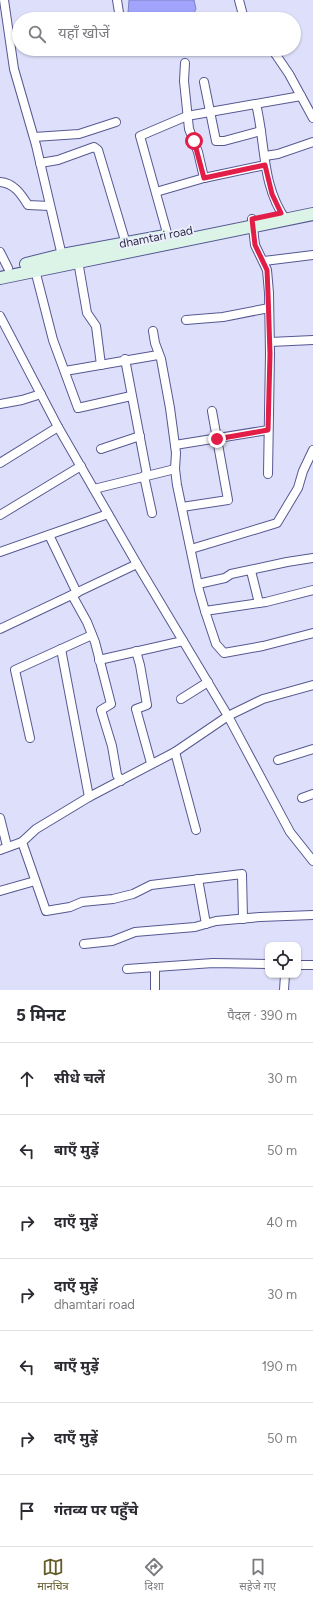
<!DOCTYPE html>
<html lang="hi">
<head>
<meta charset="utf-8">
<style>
	:root { --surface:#fff; --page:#f2f2f3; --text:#2b2b33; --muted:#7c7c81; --line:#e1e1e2; --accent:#635c28 }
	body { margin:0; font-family:Figtree,"Noto Sans Devanagari",sans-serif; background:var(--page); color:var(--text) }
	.controls { position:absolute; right:12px; bottom:12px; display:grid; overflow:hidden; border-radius:8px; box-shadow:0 1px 3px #0004 }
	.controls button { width:36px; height:36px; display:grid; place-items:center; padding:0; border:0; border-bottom:1px solid var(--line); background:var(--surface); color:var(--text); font:20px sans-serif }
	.stop { position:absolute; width:12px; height:12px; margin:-9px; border:3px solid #e11d48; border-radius:50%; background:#fff }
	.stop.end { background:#e11d48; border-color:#fff; box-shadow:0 1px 4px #0008 }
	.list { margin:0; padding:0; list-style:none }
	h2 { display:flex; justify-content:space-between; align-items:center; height:52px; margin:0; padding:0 16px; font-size:17px }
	h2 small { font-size:13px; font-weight:400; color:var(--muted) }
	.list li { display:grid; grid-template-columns:26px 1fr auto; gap:12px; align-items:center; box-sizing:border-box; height:72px; padding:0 16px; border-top:1px solid var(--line) }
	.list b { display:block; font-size:15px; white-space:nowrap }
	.list p { margin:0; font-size:13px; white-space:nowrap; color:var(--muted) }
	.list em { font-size:13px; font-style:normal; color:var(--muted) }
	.icon { flex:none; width:22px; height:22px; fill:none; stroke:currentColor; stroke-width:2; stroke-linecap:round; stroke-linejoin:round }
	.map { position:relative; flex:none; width:313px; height:990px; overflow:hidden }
	.search { position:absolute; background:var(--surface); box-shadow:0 1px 3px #0004; left:12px; right:12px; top:12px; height:44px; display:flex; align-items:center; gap:10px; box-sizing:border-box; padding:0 14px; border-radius:22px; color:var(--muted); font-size:15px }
	.sheet { height:556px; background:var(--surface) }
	nav { display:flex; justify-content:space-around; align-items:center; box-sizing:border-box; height:56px; border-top:1px solid var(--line); background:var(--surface); font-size:11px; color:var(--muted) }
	nav a { display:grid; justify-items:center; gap:2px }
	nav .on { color:var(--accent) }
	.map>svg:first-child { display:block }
</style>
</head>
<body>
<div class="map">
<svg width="313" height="990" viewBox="0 0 313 990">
	<rect width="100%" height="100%" fill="#dee0fb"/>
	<polygon fill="#a1a4fa" stroke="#7e80c4" points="129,0 194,0 196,9 191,19 130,19 128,13"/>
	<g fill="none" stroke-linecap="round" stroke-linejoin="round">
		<g stroke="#565892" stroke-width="10">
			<g id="minor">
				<polyline points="4,0 14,69 36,145 63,260"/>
				<polyline points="117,0 120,19"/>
				<polyline points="239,0 244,19"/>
				<polyline points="272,49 289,74 313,118"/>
				<polyline points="185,63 184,81 189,129 198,152 204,178"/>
				<polyline points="204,82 216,141 224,141 261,131"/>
				<path d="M256 104C266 144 261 185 286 220"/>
				<polyline points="34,137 79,134 116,122"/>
				<polyline points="265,156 278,154 313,142"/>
				<polyline points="40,163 58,160 94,147 98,150 127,247"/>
				<path d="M0 182C14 183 21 194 28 205L50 206"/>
				<polyline points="156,192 204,178 265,165"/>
				<polyline points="252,219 255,245 267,270 269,293 270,354 268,474"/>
				<polyline points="169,240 140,136 187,116 301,96"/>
				<polyline points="0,252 8,268"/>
				<polyline points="78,261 87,313 96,326 101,365"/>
				<polyline points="264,261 313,255"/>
				<polyline points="35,270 53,340 78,408 131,396"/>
				<polyline points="0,316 58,427 137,564 228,716 290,832 313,861"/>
				<polyline points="186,320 223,317 269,308"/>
				<polyline points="153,331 155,343 161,359 170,408 176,453 175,469 177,485 199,590 205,611"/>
				<polyline points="270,342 313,340"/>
				<polyline points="125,359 147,475"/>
				<polyline points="65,371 158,355"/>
				<polyline points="0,404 22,400 41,394"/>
				<polyline points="175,445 268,430"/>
				<polyline points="101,449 140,436"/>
				<polyline points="0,463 58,427"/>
				<polyline points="144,476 152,513"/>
				<polyline points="94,489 175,469"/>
				<polyline points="182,507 228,500 212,411"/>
				<polyline points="0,515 81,466"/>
				<polyline points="49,535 77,593"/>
				<polyline points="191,549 277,523 298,488 303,471 313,450"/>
				<polyline points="0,552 108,514"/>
				<polyline points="251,571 259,603"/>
				<polyline points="198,584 225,578 231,574 287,562 313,558"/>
				<polyline points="313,590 266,602 205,611 216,644 224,653 263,646 313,633"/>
				<polyline points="72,595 87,622 95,642 111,704 101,710 112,746 117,775 121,781"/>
				<polyline points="0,629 137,564"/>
				<polyline points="61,649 89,797"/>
				<polyline points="136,651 140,665 147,705 136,709 151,763"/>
				<polyline points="99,660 183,641"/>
				<polyline points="181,699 208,682"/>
				<polyline points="30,738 15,670 92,635"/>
				<polyline points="175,752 196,830"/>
				<polyline points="278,760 313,749"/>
				<polyline points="302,798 313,794"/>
				<polyline points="0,818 7,846"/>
				<polyline points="22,842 46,911 70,907 82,902 113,899 133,894 151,885 242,874 243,919"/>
				<polyline points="0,850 22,842 36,829 89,797 175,752 228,716 263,699 313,685"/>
				<polyline points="198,879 206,924"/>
				<polyline points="0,891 35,881"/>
				<polyline points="84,944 112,941 135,932 195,927 216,921 260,917 313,915"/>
				<polyline points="298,965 313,965"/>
				<polyline points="155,967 155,990"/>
				<polyline points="127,969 213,963 268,964"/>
				<polyline points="284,990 285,975"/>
			</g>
		</g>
		<g stroke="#565892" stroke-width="14">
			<g id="secondary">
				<polyline points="26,264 62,255 165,236"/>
				<polyline points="0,278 313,214"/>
			</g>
		</g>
		<use href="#minor" stroke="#fff" stroke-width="8"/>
		<use href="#secondary" stroke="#dbf4e7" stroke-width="12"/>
	</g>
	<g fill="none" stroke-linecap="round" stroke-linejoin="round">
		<polyline stroke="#e11d48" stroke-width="5" points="194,141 204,178 265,165 272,194 281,213 252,219 255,245 267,270 268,293 270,354 268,430 217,439"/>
	</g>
	<g text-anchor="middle" stroke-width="3.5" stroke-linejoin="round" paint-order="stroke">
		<g font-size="12" fill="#2b2c46" stroke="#edeffc">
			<text transform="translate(156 237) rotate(-11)" y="4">dhamtari road</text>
		</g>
	</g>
</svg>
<div class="controls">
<button><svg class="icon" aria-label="locate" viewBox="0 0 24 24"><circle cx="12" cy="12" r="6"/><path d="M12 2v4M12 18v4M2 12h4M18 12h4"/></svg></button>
</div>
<div class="stop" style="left:194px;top:141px"></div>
<div class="stop end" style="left:217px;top:439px"></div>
<div class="search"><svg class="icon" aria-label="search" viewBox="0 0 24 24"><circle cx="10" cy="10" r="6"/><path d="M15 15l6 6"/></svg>यहाँ खोजें</div>
</div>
<section class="sheet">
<h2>5 मिनट<small>पैदल · 390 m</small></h2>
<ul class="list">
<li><svg class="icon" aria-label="ahead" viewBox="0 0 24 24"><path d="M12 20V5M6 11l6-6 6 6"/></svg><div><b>सीधे चलें</b></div><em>30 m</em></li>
<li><svg class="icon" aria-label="left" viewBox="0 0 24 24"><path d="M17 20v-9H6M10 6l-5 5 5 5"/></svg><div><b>बाएँ मुड़ें</b></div><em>50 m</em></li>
<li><svg class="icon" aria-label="right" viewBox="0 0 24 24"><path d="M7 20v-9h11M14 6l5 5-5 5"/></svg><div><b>दाएँ मुड़ें</b></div><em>40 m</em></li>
<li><svg class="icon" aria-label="right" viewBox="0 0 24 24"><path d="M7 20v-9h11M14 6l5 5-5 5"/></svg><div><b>दाएँ मुड़ें</b><p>dhamtari road</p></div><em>30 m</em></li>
<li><svg class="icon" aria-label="left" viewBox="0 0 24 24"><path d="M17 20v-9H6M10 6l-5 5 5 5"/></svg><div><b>बाएँ मुड़ें</b></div><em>190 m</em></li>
<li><svg class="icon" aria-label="right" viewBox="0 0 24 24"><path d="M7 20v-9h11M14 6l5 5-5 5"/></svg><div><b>दाएँ मुड़ें</b></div><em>50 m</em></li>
<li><svg class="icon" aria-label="arrive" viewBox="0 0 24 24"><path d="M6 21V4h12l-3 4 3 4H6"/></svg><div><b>गंतव्य पर पहुँचे</b></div></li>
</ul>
</section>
<nav>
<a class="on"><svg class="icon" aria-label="map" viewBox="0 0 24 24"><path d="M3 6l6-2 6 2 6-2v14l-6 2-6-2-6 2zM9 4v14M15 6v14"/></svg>मानचित्र</a>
<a><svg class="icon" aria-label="directions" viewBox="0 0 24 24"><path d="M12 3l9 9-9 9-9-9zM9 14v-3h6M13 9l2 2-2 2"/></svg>दिशा</a>
<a><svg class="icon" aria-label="saved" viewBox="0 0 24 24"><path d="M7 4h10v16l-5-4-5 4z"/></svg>सहेजे गए</a>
</nav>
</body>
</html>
